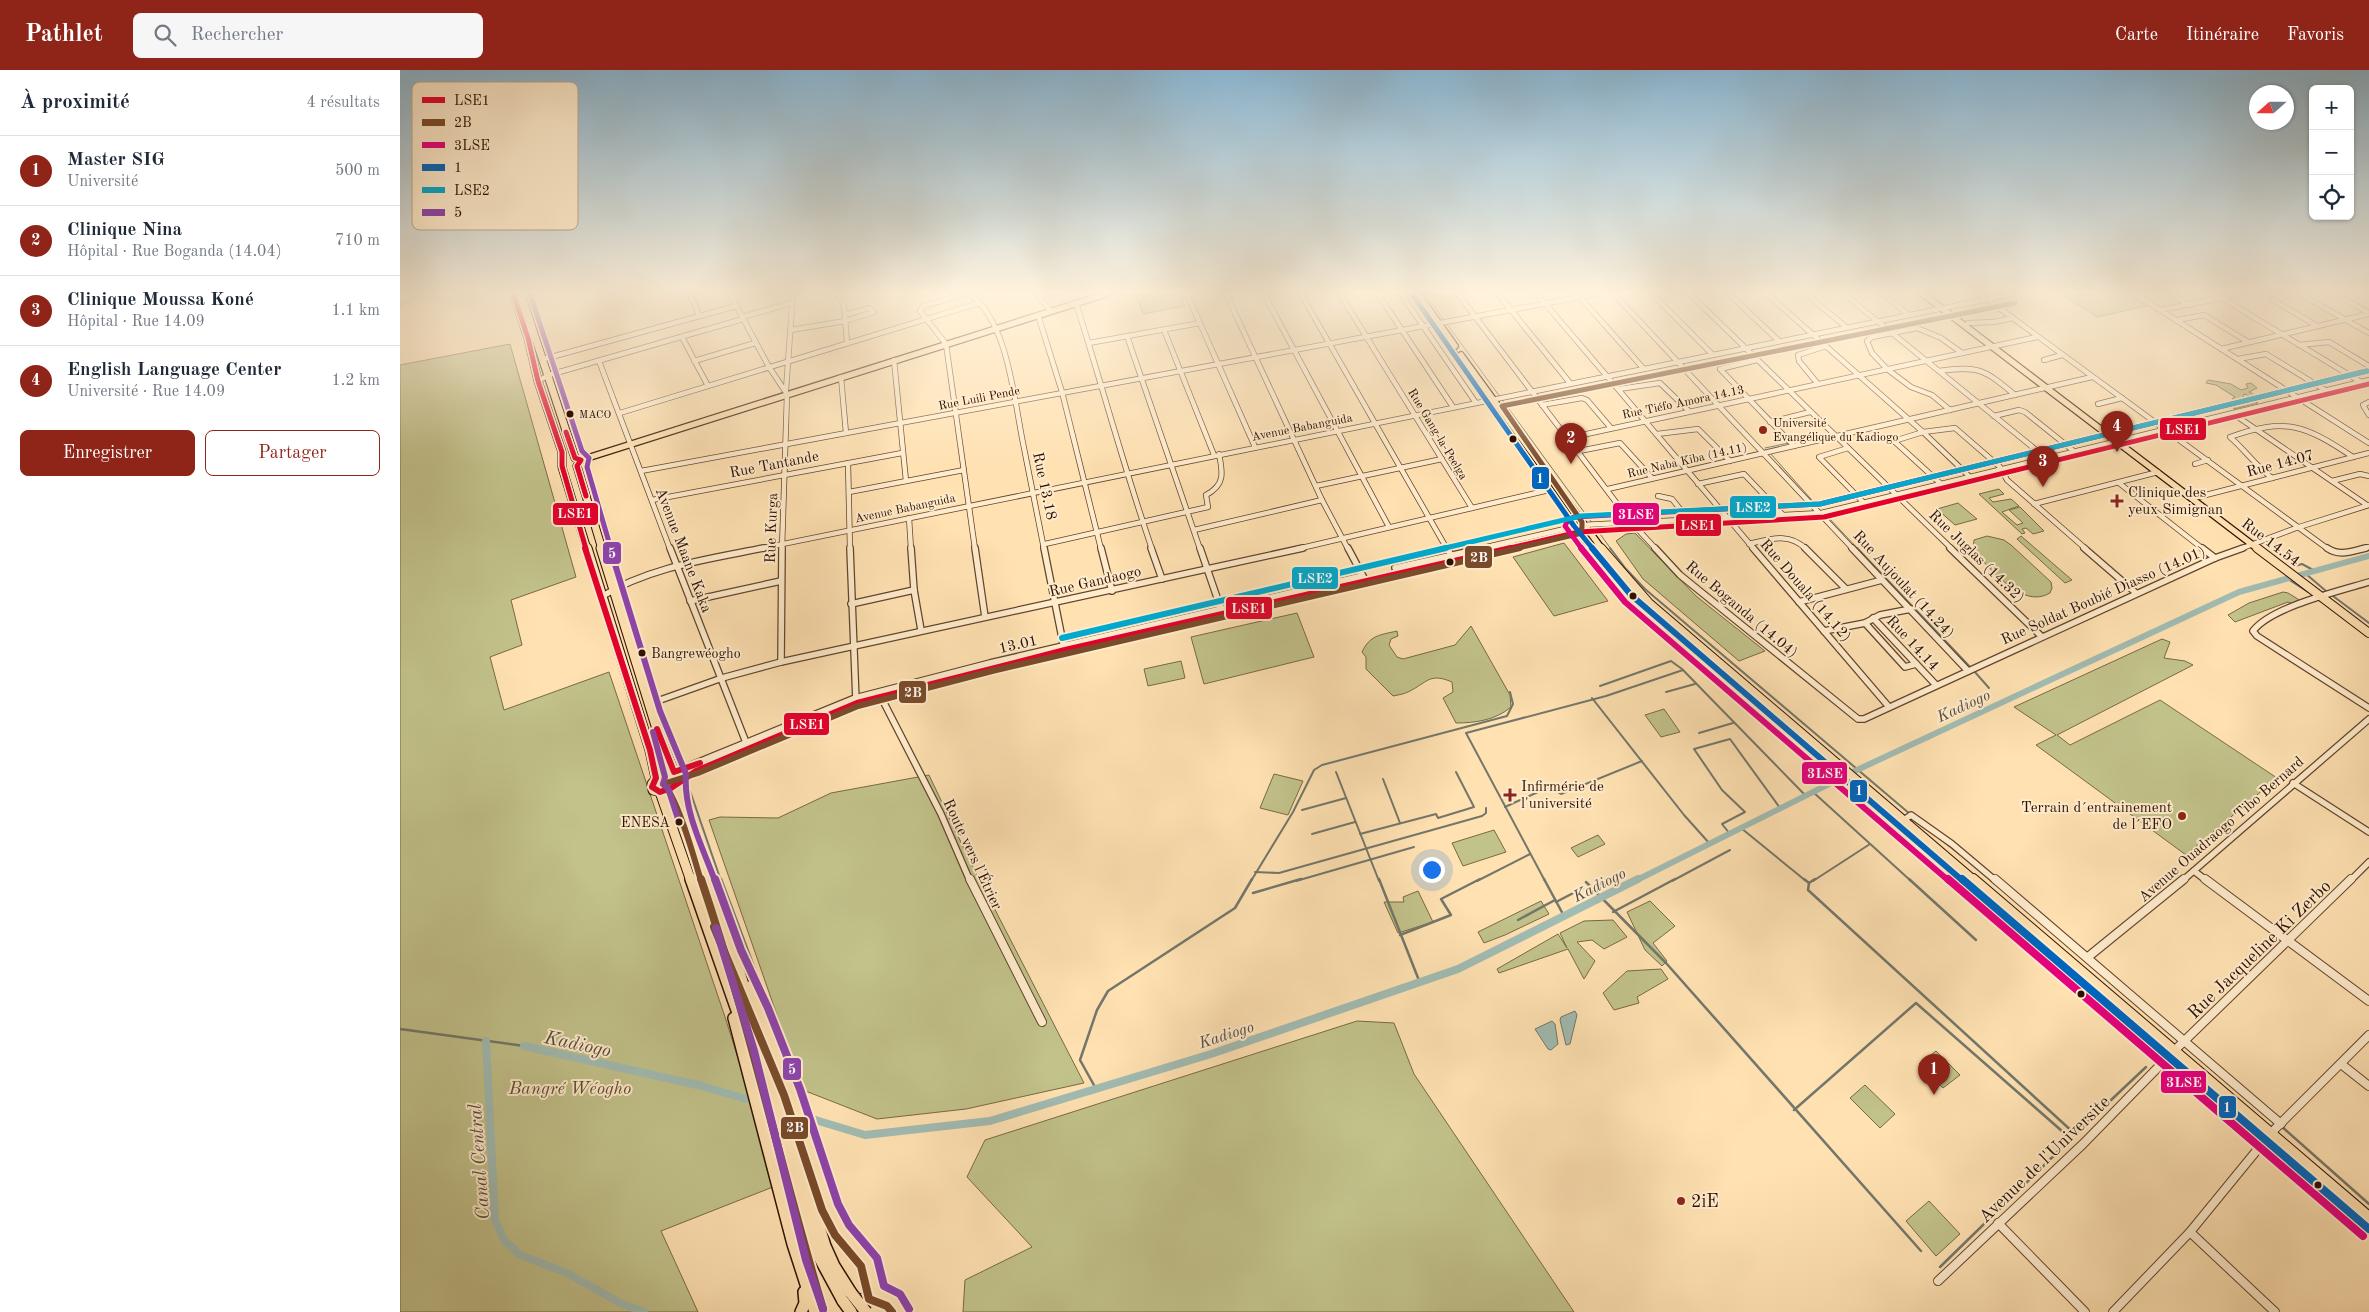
<!DOCTYPE html>
<html lang="fr">
<head>
<meta charset="utf-8">
<style>
	:root { --surface:#fff; --page:#f6f6f7; --text:#1f2937; --muted:#747a83; --line:#e0e1e3; --accent:#8f2418 }
	body { margin:0; font-family:"Old Standard TT",serif; background:var(--page); color:var(--text) }
	.controls { position:absolute; right:15px; top:15px; display:grid; overflow:hidden; border-radius:8px; box-shadow:0 1px 4px #0004 }
	.controls button { width:45px; height:45px; display:grid; place-items:center; padding:0; border:0; border-bottom:1px solid var(--line); background:var(--surface); color:var(--text); font:25px sans-serif }
	.compass { position:absolute; left:1849px; top:15px; width:45px; height:45px; border-radius:50%; background:var(--surface); box-shadow:0 1px 4px #0004; rotate:249deg }
	.you { position:absolute; left:1031px; top:799px; width:18px; height:18px; margin:-12px; border:4px solid #fff; border-radius:50%; background:#1a73e8; box-shadow:0 0 0 8px #1a73e833 }
	.badge { display:grid; place-items:center; width:32px; height:32px; border-radius:50%; background:var(--accent); color:#fff; font-size:16px; font-weight:700 }
	.pin { position:absolute; translate:-50% -41px; filter:drop-shadow(0 1px 2px #0008) }
	.pin::after { content:''; position:absolute; top:26px; width:18px; height:15px; background:inherit; clip-path:polygon(0 0,100% 0,50% 100%) }
	.list { margin:0; padding:0; list-style:none }
	h2 { display:flex; justify-content:space-between; align-items:center; height:65px; margin:0; padding:0 20px; font-size:21px }
	h2 small { font-size:16px; font-weight:400; color:var(--muted) }
	.list li { display:grid; grid-template-columns:32px 1fr auto; gap:15px; align-items:center; box-sizing:border-box; height:70px; padding:0 20px; border-top:1px solid var(--line) }
	.list b { display:block; font-size:19px; white-space:nowrap }
	.list p { margin:0; font-size:16px; white-space:nowrap; color:var(--muted) }
	.list em { font-size:16px; font-style:normal; color:var(--muted) }
	.actions { display:flex; gap:10px; padding:15px 20px }
	.actions a { flex:1; padding:11px 0; border:1px solid var(--accent); border-radius:8px; text-align:center; font-size:18px; color:var(--accent) }
	.actions .main { background:var(--accent); color:#fff }
	.icon { flex:none; width:28px; height:28px; fill:none; stroke:currentColor; stroke-width:2; stroke-linecap:round; stroke-linejoin:round }
	.map { position:relative; flex:none; width:1969px; height:1242px; overflow:hidden }
	header { display:flex; align-items:center; gap:30px; box-sizing:border-box; height:70px; padding:0 25px; background:var(--accent); color:#fff }
	header strong { font-size:24px }
	nav { display:flex; gap:28px; margin-inline-start:auto; font-size:18px }
	.search { width:350px; height:45px; background:var(--page); display:flex; align-items:center; gap:12px; box-sizing:border-box; padding:0 18px; border-radius:8px; color:var(--muted); font-size:19px }
	main { display:flex }
	aside { flex:1; background:var(--surface) }
	.map>svg:first-child { display:block }
</style>
</head>
<body>
<header>
<strong>Pathlet</strong>
<div class="search"><svg class="icon" aria-label="search" viewBox="0 0 24 24"><circle cx="10" cy="10" r="6"/><path d="M15 15l6 6"/></svg>Rechercher</div>
<nav><a>Carte</a><a>Itinéraire</a><a>Favoris</a></nav>
</header>
<main>
<aside>
<h2>À proximité<small>4 résultats</small></h2>
<ul class="list">
<li><span class="badge">1</span><div><b>Master SIG</b><p>Université</p></div><em>500 m</em></li>
<li><span class="badge">2</span><div><b>Clinique Nina</b><p>Hôpital · Rue Boganda (14.04)</p></div><em>710 m</em></li>
<li><span class="badge">3</span><div><b>Clinique Moussa Koné</b><p>Hôpital · Rue 14.09</p></div><em>1.1 km</em></li>
<li><span class="badge">4</span><div><b>English Language Center</b><p>Université · Rue 14.09</p></div><em>1.2 km</em></li>
</ul>
<div class="actions"><a class="main">Enregistrer</a><a>Partager</a></div>
</aside>
<div class="map">
<svg width="1969" height="1242" viewBox="0 0 1969 1242">
	<rect width="100%" height="100%" fill="#ffe1b2"/>
	<filter id="stains"><feTurbulence type="fractalNoise" baseFrequency=".004" numOctaves="4"/><feColorMatrix values="0 0 0 0 .2 0 0 0 0 .09 0 0 0 0 .02 0 0 0 .5 -.17"/></filter>
	<radialGradient id="worn" r=".72"><stop offset=".6" stop-color="#630" stop-opacity="0"/><stop offset="1" stop-color="#630" stop-opacity=".3"/></radialGradient>
	<g fill="#c2c28b" stroke="#786946">
		<polygon points="735,224 780,224 785,236 743,244"/>
		<polygon points="1661,224 1733,224 1751,235 1697,247"/>
		<polygon points="110,274 176,507 111,530 122,575 90,587 104,640 209,602 326,950 378,1115 261,1161 298,1242 0,1242 0,295"/>
		<polygon points="1808,310 1831,314 1841,320 1848,318 1846,314 1851,313 1857,318 1849,322 1855,325 1853,327 1844,324 1843,326 1845,327 1842,330 1845,332 1853,329 1858,333 1834,339 1833,338 1838,335 1832,329 1835,327 1816,315 1806,313"/>
		<polygon points="1599,419 1604,424 1589,428 1593,432 1611,429 1619,436 1602,442 1617,455 1623,453 1609,440 1620,437 1644,461 1633,464 1626,458 1622,459 1625,463 1622,464 1579,424"/>
		<polygon points="1558,433 1577,449 1555,455 1537,439"/>
		<polygon points="1235,463 1296,526 1365,581 1339,591 1243,509 1216,471 1226,464"/>
		<path d="M1587 466 1604 470 1611 475 1651 512 1652 518 1650 523C1622 540 1591 498 1573 481L1574 470Z"/>
		<polygon points="1621,466 1672,510 1665,513 1617,469"/>
		<polygon points="1164,473 1208,531 1154,546 1113,487"/>
		<polygon points="1883,522 1888,523 1901,531 1893,534 1888,532 1835,552 1828,545 1849,533"/>
		<polygon points="897,543 914,587 804,614 791,567"/>
		<path d="M1071 556 1110 625 1111 637C1096 650 1075 653 1056 653L1043 628 1053 622 1052 612C1029 602 1027 613 1008 622 1004 624 998 625 993 626L966 599V587L962 582C970 565 980 565 997 561L998 566 991 569 989 575 997 587 1003 589 1055 575Z"/>
		<polygon points="1762,569 1770,572 1764,588 1785,591 1793,595 1657,665 1670,675 1760,630 1877,708 1786,785 1636,675 1656,665 1614,637"/>
		<polygon points="781,591 785,608 748,616 744,599"/>
		<polygon points="1264,639 1280,662 1261,667 1245,645"/>
		<polygon points="874,704 903,711 888,745 860,738"/>
		<polygon points="529,705 568,787 684,1013 566,1039 477,1049 403,1020 309,750 320,747 378,748 431,723"/>
		<polygon points="1094,760 1106,782 1063,796 1052,773"/>
		<polygon points="1198,765 1205,774 1178,787 1171,778"/>
		<polygon points="1018,821 1033,852 998,863 984,832 1004,832 1003,827"/>
		<polygon points="1141,831 1149,844 1105,865 1084,873 1078,862"/>
		<polygon points="1250,831 1275,856 1253,873 1267,891 1262,896 1245,880 1227,842"/>
		<polygon points="1213,850 1227,867 1204,879 1192,870 1177,872 1195,891 1184,909 1168,879 1099,903 1097,899 1158,864 1167,878 1160,863 1184,851"/>
		<polygon points="1261,899 1268,909 1237,927 1239,933 1214,940 1203,923 1227,901"/>
		<polygon points="957,951 994,953 1014,1004 1174,1242 563,1242 565,1210 632,1177 567,1107 585,1070"/>
		<polygon points="1536,981 1560,1005 1543,1018 1519,994"/>
		<polygon points="1465,1015 1495,1044 1480,1058 1450,1028"/>
		<polygon points="1529,1131 1560,1164 1536,1186 1506,1151"/>
	</g>
	<g fill="#a1bcb3" stroke="#73776b">
		<polygon points="1175,941 1177,945 1170,974 1166,975 1160,950 1161,947"/>
		<polygon points="1152,951 1155,954 1158,974 1151,980 1148,979 1135,959"/>
	</g>
	<g fill="none" stroke-linecap="round" stroke-linejoin="round">
		<g stroke="#73776b" stroke-width="1">
			<polyline points="1025,224 1211,479"/>
			<polyline points="151,291 153,299"/>
			<polyline points="155,308 162,329"/>
			<polyline points="1336,313 1348,325"/>
			<polyline points="1365,378 1394,372"/>
			<polyline points="1370,383 1418,437"/>
			<polyline points="1428,447 1458,479"/>
		</g>
		<g stroke="#73776b" stroke-width="2">
			<polyline points="1210,478 1226,499 1245,519 1510,744"/>
			<polyline points="1457,478 1571,598"/>
			<polyline points="1895,496 1902,494 1915,501"/>
			<polyline points="1906,504 1926,521"/>
			<polyline points="1888,509 1908,522"/>
			<polyline points="1933,526 1969,553"/>
			<polyline points="1574,601 1589,618"/>
			<polyline points="1200,616 1271,591 1282,599 1406,726"/>
			<polyline points="1266,622 1295,614"/>
			<polyline points="1192,628 1284,745 1310,774"/>
			<polyline points="1299,663 1333,653"/>
			<polyline points="936,702 979,811"/>
			<polyline points="983,709 1000,753"/>
			<polyline points="289,718 321,811"/>
			<polyline points="1413,722 1511,811"/>
			<polyline points="1105,737 1149,717 1161,724 1242,691"/>
			<polyline points="902,740 946,728"/>
			<polyline points="1341,758 1406,811"/>
			<polyline points="912,764 955,752"/>
			<polyline points="960,764 1036,744 1038,748 1074,737 1056,702"/>
			<polyline points="1330,764 1322,754 1345,742 1322,720 1294,679 1330,669 1380,738"/>
			<polyline points="1543,771 1561,785"/>
			<polyline points="855,802 879,803 1082,746 1086,743 1086,738"/>
			<polyline points="851,811 893,742 914,700 922,695 1107,646 1113,634 1110,622"/>
			<polyline points="896,811 1014,777"/>
			<polyline points="1077,811 1130,784"/>
			<polyline points="1145,811 1066,663 1206,626 1283,600"/>
			<polyline points="1272,811 1330,780"/>
			<polyline points="1413,811 1470,774"/>
		</g>
		<g stroke="#73776b" stroke-width="2.5">
			<polyline points="321,809 399,1017"/>
			<polyline points="979,809 1020,913"/>
			<polyline points="1144,809 1164,846"/>
			<polyline points="1404,809 1409,813"/>
			<polyline points="1509,809 1576,870"/>
			<polyline points="1186,812 1266,893 1521,1181"/>
			<polyline points="1409,813 1408,820 1675,1064 1746,997"/>
			<polyline points="1409,813 1415,809"/>
			<polyline points="853,823 901,809"/>
			<polyline points="1156,832 1183,818"/>
			<polyline points="1213,842 1275,809"/>
			<polyline points="1118,850 1155,830"/>
			<polyline points="1000,865 1051,845 1041,829 1080,809"/>
			<polyline points="0,959 124,976"/>
			<polyline points="695,1017 680,990 697,940 708,921 835,838 852,809"/>
			<polyline points="1394,1040 1516,933 1671,1069 1540,1197"/>
			<polyline points="1881,1056 1969,1134"/>
		</g>
		<polyline stroke="#a1bcb3" stroke-width="5" points="0,235 22,224"/>
		<polyline stroke="#a1bcb3" stroke-width="6" points="1235,811 1459,699 1839,522 1969,486"/>
		<g stroke="#a1bcb3" stroke-width="8">
			<polyline points="86,971 95,1150 104,1170 120,1185 167,1203 222,1234 244,1242"/>
			<polyline points="124,976 302,1016 346,1029"/>
			<polyline points="412,1049 465,1065 590,1051 811,984 1058,899 1238,809"/>
		</g>
		<g stroke="#62442c" stroke-width="6">
			<g id="minor-far2">
				<polyline points="290,224 299,245"/>
				<polyline points="330,224 369,297 387,324 382,479"/>
				<polyline points="437,224 444,235 447,273"/>
				<polyline points="566,224 523,236 520,241 546,274 575,479"/>
				<path d="M570 224C608 252 614 329 623 373 630 408 637 444 644 479"/>
				<polyline points="636,224 651,241"/>
				<polyline points="787,224 855,377"/>
				<polyline points="826,224 922,430 948,479"/>
				<polyline points="864,224 989,457"/>
				<polyline points="901,224 1047,479"/>
				<polyline points="940,224 1072,438"/>
				<polyline points="978,224 1053,337"/>
				<polyline points="1001,224 1076,333"/>
				<polyline points="1058,224 1231,452 1256,479"/>
				<polyline points="1098,224 1170,313"/>
				<polyline points="1137,224 1354,479"/>
				<polyline points="1214,224 1453,479"/>
				<polyline points="1252,224 1312,284"/>
				<polyline points="1290,224 1552,479"/>
				<polyline points="1329,224 1379,271"/>
				<polyline points="1367,224 1523,362 1571,408"/>
				<polyline points="1406,224 1446,257"/>
				<polyline points="1444,224 1646,388"/>
				<polyline points="1483,224 1509,245"/>
				<polyline points="1580,224 1928,479"/>
				<polyline points="1735,224 1969,373"/>
				<polyline points="1771,224 1789,235"/>
				<polyline points="1815,224 1961,312"/>
				<polyline points="1900,224 1969,263"/>
				<polyline points="1935,224 1969,243"/>
				<polyline points="1178,225 1243,298"/>
				<polyline points="333,228 350,224"/>
				<polyline points="1873,230 1917,256"/>
				<polyline points="1873,230 1895,224"/>
				<path d="M676 233C702 315 724 398 752 479"/>
				<polyline points="1761,240 1839,224"/>
				<polyline points="638,245 662,322 701,479"/>
				<polyline points="342,247 392,233"/>
				<polyline points="1777,250 1804,245 1848,272"/>
				<polyline points="1568,253 1594,252 1613,248"/>
				<polyline points="391,260 445,251 474,242 469,238 445,245"/>
				<polyline points="764,260 814,385"/>
				<polyline points="727,266 800,479"/>
				<polyline points="282,267 308,316"/>
				<polyline points="689,273 800,253"/>
				<polyline points="1899,275 1929,272 1969,296"/>
				<polyline points="1821,279 1969,244"/>
				<polyline points="144,289 336,236"/>
				<polyline points="1838,289 1866,284 1925,320"/>
				<polyline points="494,290 506,411"/>
				<polyline points="1357,290 1320,299 1394,376"/>
				<polyline points="1644,290 1662,285"/>
				<polyline points="199,291 270,479"/>
				<polyline points="294,291 355,273"/>
				<path d="M1539 301C1579 295 1585 300 1615 325"/>
				<polyline points="441,307 446,363"/>
				<polyline points="138,311 149,305 343,249"/>
				<polyline points="1418,314 1399,291 1398,285 1426,276"/>
				<polyline points="1219,319 1260,313 1289,341"/>
				<polyline points="386,320 393,224"/>
				<polyline points="1969,332 1963,335 1969,345"/>
				<polyline points="1698,334 1722,328"/>
				<polyline points="1142,335 1182,328 1187,330 1211,358"/>
				<polyline points="1550,340 1532,325 1511,317 1487,299 1472,283 1467,271 1472,267 1517,258 1541,268 1562,283"/>
				<polyline points="220,343 579,233"/>
				<polyline points="1835,345 1967,435"/>
				<polyline points="1594,346 1619,340 1625,342 1675,382"/>
				<polyline points="1370,352 1410,342"/>
				<polyline points="1257,364 1298,359 1330,391"/>
				<polyline points="1168,368 1637,267"/>
				<polyline points="1448,378 1419,387 1464,433"/>
				<polyline points="1179,381 1220,373 1252,408"/>
				<polyline points="448,393 450,479"/>
				<polyline points="1795,394 1808,390"/>
				<polyline points="241,401 1197,224"/>
				<path d="M1872 408C1856 396 1845 380 1830 367 1886 347 1905 355 1953 387"/>
				<polyline points="1932,411 1960,404 1969,406"/>
				<polyline points="1719,413 1803,479"/>
				<polyline points="1298,414 1344,404 1384,446"/>
				<polyline points="1541,414 1494,371 1523,362 1555,358 1600,397 1607,410 1686,479"/>
				<polyline points="916,416 1042,389"/>
				<polyline points="1208,419 1692,307"/>
				<polyline points="449,422 564,400"/>
				<polyline points="1258,426 1272,429 1288,449"/>
				<polyline points="1798,427 1969,383"/>
				<polyline points="252,430 502,383"/>
				<polyline points="1634,434 1758,402"/>
				<polyline points="509,448 511,479"/>
				<polyline points="794,460 922,430"/>
				<path d="M645 474 808 437 806 425C825 415 823 403 819 384"/>
				<path d="M1349 474C1370 469 1389 462 1406 479"/>
				<polyline points="358,479 1613,224"/>
				<polyline points="897,479 1149,420"/>
				<polyline points="1078,479 1182,455 1421,443 1969,310"/>
				<polyline points="1103,479 1179,462 1424,447 1969,314"/>
				<polyline points="1840,479 1896,458 1969,435"/>
				<polyline points="1961,479 1969,477"/>
			</g>
		</g>
		<g stroke="#62442c" stroke-width="8">
			<g id="minor-far1">
				<polyline points="270,478 347,675"/>
				<polyline points="450,478 456,631"/>
				<polyline points="511,478 514,520 521,560"/>
				<polyline points="575,478 585,547"/>
				<polyline points="644,478 664,578"/>
				<polyline points="701,478 712,521"/>
				<polyline points="751,478 762,509"/>
				<polyline points="800,478 822,542"/>
				<polyline points="948,478 964,508"/>
				<polyline points="1047,478 1052,487"/>
				<polyline points="1255,478 1280,505 1458,649 1464,649 1815,488 1843,478"/>
				<polyline points="1353,478 1489,637"/>
				<polyline points="1405,478 1446,519"/>
				<polyline points="1452,478 1568,601"/>
				<polyline points="1550,478 1641,566"/>
				<polyline points="1684,478 1736,523"/>
				<polyline points="1802,478 1815,488"/>
				<path d="M1927 478C1940 487 1952 481 1966 478"/>
				<polyline points="995,498 1084,478"/>
				<path d="M1969 512C1939 521 1871 537 1853 561L1857 566 1969 638"/>
				<path d="M201 527C249 497 309 489 364 478"/>
				<polyline points="290,531 381,511"/>
				<polyline points="1399,532 1482,510"/>
				<polyline points="451,534 514,520"/>
				<polyline points="1473,548 1536,615"/>
				<polyline points="1465,553 1505,597 1516,594"/>
				<polyline points="1424,561 1465,553 1480,545 1511,539"/>
				<polyline points="381,592 382,478"/>
				<polyline points="481,627 541,744 570,811"/>
				<polyline points="249,634 322,608 381,592 903,478"/>
				<polyline points="274,702 455,628 590,593 962,506"/>
				<polyline points="1893,713 1969,762"/>
				<polyline points="276,715 296,701 457,633 665,580 1109,478"/>
				<polyline points="1501,752 1511,745 1552,774 1596,811"/>
				<polyline points="1794,801 1807,811"/>
				<polyline points="1782,811 1969,649"/>
				<polyline points="1950,811 1969,792"/>
			</g>
		</g>
		<g stroke="#62442c" stroke-width="10">
			<g id="minor">
				<polyline points="570,809 642,952"/>
				<polyline points="1595,809 1881,1054"/>
				<polyline points="1805,809 1969,931"/>
				<polyline points="1688,887 1784,809"/>
				<polyline points="1941,994 1969,1016"/>
				<polyline points="1598,1153 1685,1242"/>
				<polyline points="1790,1162 1875,1242"/>
				<polyline points="1538,1211 1683,1074 1775,980 1951,809"/>
				<polyline points="1713,1242 1790,1162 1871,1063 1969,965"/>
			</g>
		</g>
		<g stroke="#2d1000" stroke-width="8">
			<g id="major-far2">
				<polyline points="1012,224 1192,479"/>
				<polyline points="1018,224 1055,276"/>
				<polyline points="1523,224 1858,479"/>
				<polyline points="1061,285 1202,479"/>
				<polyline points="181,390 706,224"/>
			</g>
		</g>
		<g stroke="#2d1000" stroke-width="10">
			<g id="major-far1">
				<polyline points="1191,478 1231,525 1563,811"/>
				<polyline points="1201,478 1249,533 1575,811"/>
				<polyline points="1857,478 1969,563"/>
			</g>
		</g>
		<g stroke="#2d1000" stroke-width="12">
			<g id="major">
				<polyline points="1562,809 1969,1159"/>
				<polyline points="1573,809 1969,1147"/>
				<path d="M454 1233C472 1222 491 1221 501 1242"/>
			</g>
		</g>
		<g stroke="#2d1000" stroke-width="9">
			<g id="highway-far2">
				<polyline points="113,224 128,268 138,311 162,382 162,397 187,479"/>
				<polyline points="121,224 175,388"/>
				<polyline points="177,396 202,479"/>
			</g>
		</g>
		<g stroke="#2d1000" stroke-width="11">
			<g id="highway-far1">
				<polyline points="187,478 250,680 256,708"/>
				<polyline points="201,478 257,659 274,702"/>
				<polygon points="274,702 278,706 273,717 262,722 253,720 252,714 261,704"/>
				<polyline points="276,715 283,746 307,811"/>
				<polyline points="260,722 291,811"/>
			</g>
		</g>
		<g stroke="#2d1000" stroke-width="14">
			<g id="highway">
				<polyline points="291,809 366,1023 416,1181 443,1231"/>
				<polyline points="306,809 333,883 425,1176 434,1196 451,1223"/>
				<polyline points="349,917 392,1022 430,1137 442,1160 469,1192 474,1207 476,1224"/>
				<polyline points="334,948 393,1174 415,1242"/>
				<polyline points="401,1242 405,1233 404,1222"/>
			</g>
		</g>
		<use href="#minor-far2" stroke="#ffeccd" stroke-width="4.5"/>
		<use href="#minor-far1" stroke="#ffeccd" stroke-width="5.5"/>
		<use href="#minor" stroke="#ffeccd" stroke-width="8"/>
		<use href="#major-far2" stroke="#ffe1b2" stroke-width="5.5"/>
		<use href="#major-far1" stroke="#ffe1b2" stroke-width="8"/>
		<use href="#major" stroke="#ffe1b2" stroke-width="10"/>
		<use href="#highway-far2" stroke="#ffe1b2" stroke-width="7"/>
		<use href="#highway-far1" stroke="#ffe1b2" stroke-width="9"/>
		<use href="#highway" stroke="#ffe1b2" stroke-width="11"/>
		<g stroke="#2d1000" stroke-width="14" stroke-linecap="butt">
			<g id="highway-bridge">
				<polyline points="451,1223 466,1242"/>
				<polyline points="443,1231 451,1242"/>
			</g>
		</g>
		<use href="#highway-bridge" stroke="#ffe1b2" stroke-width="11"/>
		<g stroke="#ffeccd" stroke-width="8">
			<g id="bus-1-far1">
				<polyline points="113,224 128,268 138,311 162,382 162,396 186,479"/>
				<polyline points="166,362 175,388 181,390 177,396 186,426"/>
				<polyline points="1106,479 1179,462 1424,447 1969,314"/>
			</g>
		</g>
		<g stroke="#ffeccd" stroke-width="10">
			<g id="bus-1">
				<polyline points="185,478 250,680 256,708 252,717 260,722 271,718 296,701 457,633 665,580 1111,478"/>
				<polyline points="257,659 274,702 300,693"/>
			</g>
		</g>
		<g stroke="#ffeccd" stroke-width="8">
			<polyline id="bus-2-far2" points="1114,479 1178,464 1182,458 1182,452 1102,336 1615,233"/>
		</g>
		<g stroke="#ffeccd" stroke-width="10">
			<path id="bus-2-far1" d="M301 811C295 791 277 725 263 714L298 703 458 636 592 601 1120 478"/>
		</g>
		<g stroke="#ffeccd" stroke-width="12">
			<g id="bus-2">
				<path d="M301 809C349 951 380 1096 423 1239"/>
				<polyline points="314,857 384,1025 422,1140 435,1165 461,1196 469,1229 487,1236 492,1242"/>
			</g>
		</g>
		<g stroke="#ffeccd" stroke-width="8">
			<polyline id="bus-3-far2" points="1182,479 1165,456 1168,450 1174,447 1420,434 1967,301"/>
		</g>
		<g stroke="#ffeccd" stroke-width="10">
			<polyline id="bus-3-far1" points="1181,478 1225,532 1549,811"/>
		</g>
		<g stroke="#ffeccd" stroke-width="12">
			<polyline id="bus-3" points="1548,809 1963,1166"/>
		</g>
		<g stroke="#ffeccd" stroke-width="8">
			<polyline id="bus-4-far2" points="1012,224 1174,456 1193,479"/>
		</g>
		<g stroke="#ffeccd" stroke-width="10">
			<polyline id="bus-4-far1" points="1192,478 1231,525 1563,811"/>
		</g>
		<g stroke="#ffeccd" stroke-width="12">
			<polyline id="bus-4" points="1562,809 1969,1159"/>
		</g>
		<g stroke="#ffeccd" stroke-width="8">
			<polyline id="bus-5-far1" points="1041,479 1181,446 1420,434 1967,301"/>
		</g>
		<g stroke="#ffeccd" stroke-width="10">
			<polyline id="bus-5" points="662,568 1046,478"/>
		</g>
		<g stroke="#ffeccd" stroke-width="8">
			<polyline id="bus-6-far2" points="130,224 182,381 189,388 187,397 211,479"/>
		</g>
		<g stroke="#ffeccd" stroke-width="10">
			<g id="bus-6-far1">
				<path d="M210 478 260 641 286 704C283 740 303 778 315 811"/>
				<polyline points="253,662 265,707 263,714 268,718 279,752"/>
			</g>
		</g>
		<g stroke="#ffeccd" stroke-width="12">
			<g id="bus-6">
				<polyline points="315,809 341,880 368,938 400,1019 438,1134 449,1155 477,1188 484,1216 500,1224 509,1239"/>
				<polyline points="316,858 354,981 406,1190 423,1239"/>
			</g>
		</g>
		<use href="#bus-1-far1" stroke="#e4002b" stroke-width="5"/>
		<use href="#bus-1" stroke="#e4002b" stroke-width="6"/>
		<use href="#bus-2-far2" stroke="#7a4b2a" stroke-width="5"/>
		<use href="#bus-2-far1" stroke="#7a4b2a" stroke-width="6"/>
		<use href="#bus-2" stroke="#7a4b2a" stroke-width="8"/>
		<use href="#bus-3-far2" stroke="#e5007d" stroke-width="5"/>
		<use href="#bus-3-far1" stroke="#e5007d" stroke-width="6"/>
		<use href="#bus-3" stroke="#e5007d" stroke-width="8"/>
		<use href="#bus-4-far2" stroke="#0065bd" stroke-width="5"/>
		<use href="#bus-4-far1" stroke="#0065bd" stroke-width="6"/>
		<use href="#bus-4" stroke="#0065bd" stroke-width="8"/>
		<use href="#bus-5-far1" stroke="#00a9ce" stroke-width="5"/>
		<use href="#bus-5" stroke="#00a9ce" stroke-width="6"/>
		<use href="#bus-6-far2" stroke="#8e44ad" stroke-width="5"/>
		<use href="#bus-6-far1" stroke="#8e44ad" stroke-width="6"/>
		<use href="#bus-6" stroke="#8e44ad" stroke-width="8"/>
	</g>
	<linearGradient id="sky" x2="0" y2="1"><stop stop-color="#8bb7d3"/><stop offset="0.56" stop-color="#fff2dc"/><stop offset="1" stop-color="#fff2dc" stop-opacity="0"/></linearGradient>
	<rect width="1969" height="397" fill="url(#sky)"/>
	<g fill="#2d1000" stroke="#ffeccd" stroke-width="2">
		<circle cx="170" cy="344" r="4.5"/>
		<circle cx="1113" cy="369" r="4.5"/>
		<circle cx="1050" cy="492" r="4.5"/>
		<circle cx="1233" cy="526" r="4.5"/>
		<circle cx="242" cy="583" r="4.5"/>
		<circle cx="279" cy="752" r="4.5"/>
		<circle cx="1681" cy="924" r="4.5"/>
		<circle cx="1918" cy="1115" r="4.5"/>
	</g>
	<g fill="#8f2418" stroke="#ffeccd" stroke-width="2">
		<circle cx="1363" cy="360" r="5"/>
		<path d="M1714.5 423.5h5v5h5v5h-5v5h-5v-5h-5v-5h5z"/>
		<path d="M1107.5 717.5h5v5h5v5h-5v5h-5v-5h-5v-5h5z"/>
		<circle cx="1782" cy="746" r="5"/>
		<circle cx="1281" cy="1131" r="5"/>
	</g>
	<g text-anchor="middle" stroke-width="4" stroke-linejoin="round" paint-order="stroke">
		<g font-size="11" fill="#2d1000" stroke="#ffeccd" text-anchor="start">
			<text x="179" y="348">MACO</text>
		</g>
		<g font-size="12" fill="#2d1000" stroke="#ffeccd">
			<text transform="translate(579 328) rotate(-11)" y="4">Rue Luili Pende</text>
			<text transform="translate(1283 332) rotate(-12)" y="4">Rue Tiéfo Amora 14.13</text>
			<text transform="translate(902 357) rotate(-11)" y="4">Avenue Babanguida</text>
			<text transform="translate(1038 364) rotate(59)" y="4">Rue Gang-la-Peelga</text>
			<text transform="translate(1287 390) rotate(-13)" y="4">Rue Naba Kiba (14.11)</text>
			<text transform="translate(505 438) rotate(-12)" y="4">Avenue Babanguida</text>
		</g>
		<g font-size="12" fill="#2d1000" stroke="#ffeccd" text-anchor="start">
			<text x="1373" y="357">Université<tspan x="1373" dy="14">Evangélique du Kadiogo</tspan></text>
		</g>
		<g font-size="14" fill="#2d1000" stroke="#ffeccd" text-anchor="start">
			<text x="251" y="588">Bangrewéogho</text>
			<text x="270" y="757" text-anchor="end">ENESA</text>
		</g>
		<g font-size="15" fill="#2d1000" stroke="#ffeccd">
			<text transform="translate(1880 393) rotate(-15)" y="5">Rue 14.07</text>
			<text transform="translate(374 394) rotate(-11)" y="5">Rue Tantande</text>
			<text transform="translate(645 416) rotate(78)" y="5">Rue 13.18</text>
			<text transform="translate(371 458) rotate(-88)" y="5">Rue Kurga</text>
			<text transform="translate(1871 472) rotate(37)" y="5">Rue 14.54</text>
			<text transform="translate(284 480) rotate(69)" y="5">Avenue Maane Kaka</text>
			<text transform="translate(1577 486) rotate(44)" y="5">Rue Juglas (14.32)</text>
			<text transform="translate(695 511) rotate(-13)" y="5">Rue Gandaogo</text>
			<text transform="translate(1504 514) rotate(47)" y="5">Rue Aujoulat (14.24)</text>
			<text transform="translate(1406 520) rotate(49)" y="5">Rue Douala (14.12)</text>
			<text transform="translate(1703 525) rotate(-24)" y="5">Rue Soldat Boubié Diasso (14.01)</text>
			<text transform="translate(1342 539) rotate(40)" y="5">Rue Boganda (14.04)</text>
			<text transform="translate(1513 573) rotate(47)" y="5">Rue 14.14</text>
			<text transform="translate(618 574) rotate(-13)" y="5">13.01</text>
			<text transform="translate(1821 759) rotate(-41)" y="5">Avenue Ouadraogo Tibo Bernard</text>
			<text transform="translate(573 784) rotate(65)" y="5">Route vers l'Étrier</text>
		</g>
		<g font-size="15" fill="#2d1000" stroke="#ffeccd" text-anchor="start">
			<text x="1728" y="427">Clinique des<tspan x="1728" dy="17">yeux Simignan</tspan></text>
			<text x="1121" y="721">Infirmérie de<tspan x="1121" dy="17">l'université</tspan></text>
			<text x="1772" y="742" text-anchor="end">Terrain d´entrainement<tspan x="1772" dy="17">de l´EFO</tspan></text>
		</g>
		<g font-size="16" font-style="italic" fill="#564c3f" stroke="#ffeccd">
			<text transform="translate(1563 635) rotate(-25)" y="6">Kadiogo</text>
			<text transform="translate(1199 814) rotate(-27)" y="6">Kadiogo</text>
			<text transform="translate(826 964) rotate(-18)" y="6">Kadiogo</text>
		</g>
		<g font-size="18" fill="#2d1000" stroke="#ffeccd">
			<text transform="translate(1859 879) rotate(-44)" y="6">Rue Jacqueline Ki Zerbo</text>
			<text transform="translate(1644 1089) rotate(-44)" y="6">Avenue de l'Universite</text>
		</g>
		<g font-size="18" font-style="italic" fill="#614e31" stroke="#ffeccd">
			<text x="170" y="1024">Bangré Wéogho</text>
		</g>
		<g font-size="18" fill="#2d1000" stroke="#ffeccd" text-anchor="start">
			<text x="1291" y="1137">2iE</text>
		</g>
		<g font-size="19" font-style="italic" fill="#564c3f" stroke="#ffeccd">
			<text transform="translate(178 973) rotate(12)" y="7">Kadiogo</text>
			<text transform="translate(78 1092) rotate(-94)" y="7">Canal Central</text>
		</g>
	</g>
	<rect x="12" y="12" width="166" height="148" rx="8" fill="#ffeccd" stroke="#c0aa90" stroke-width="1"/>
	<rect x="22" y="27" width="23" height="6" fill="#e4002b"/>
	<rect x="22" y="49" width="23" height="7" fill="#7a4b2a"/>
	<rect x="22" y="72" width="23" height="6" fill="#e5007d"/>
	<rect x="22" y="94" width="23" height="7" fill="#0065bd"/>
	<rect x="22" y="117" width="23" height="6" fill="#00a9ce"/>
	<rect x="22" y="139" width="23" height="7" fill="#8e44ad"/>
	<g font-size="14" fill="#2d1000">
		<text x="54" y="35">LSE1</text>
		<text x="54" y="57">2B</text>
		<text x="54" y="80">3LSE</text>
		<text x="54" y="102">1</text>
		<text x="54" y="125">LSE2</text>
		<text x="54" y="147">5</text>
	</g>
	<g stroke="#ffeccd" stroke-width="2">
		<rect x="1759" y="347" width="48" height="24" rx="5" fill="#e4002b"/>
		<rect x="1131" y="396" width="19" height="24" rx="5" fill="#0065bd"/>
		<rect x="1329" y="425" width="48" height="24" rx="5" fill="#00a9ce"/>
		<rect x="152" y="432" width="47" height="24" rx="5" fill="#e4002b"/>
		<rect x="1212" y="432" width="48" height="24" rx="5" fill="#e5007d"/>
		<rect x="1275" y="443" width="47" height="24" rx="5" fill="#e4002b"/>
		<rect x="202" y="471" width="20" height="24" rx="5" fill="#8e44ad"/>
		<rect x="1064" y="475" width="29" height="24" rx="5" fill="#7a4b2a"/>
		<rect x="891" y="496" width="48" height="24" rx="5" fill="#00a9ce"/>
		<rect x="825" y="526" width="48" height="24" rx="5" fill="#e4002b"/>
		<rect x="498" y="610" width="29" height="24" rx="5" fill="#7a4b2a"/>
		<rect x="383" y="642" width="47" height="24" rx="5" fill="#e4002b"/>
		<rect x="1401" y="691" width="47" height="24" rx="5" fill="#e5007d"/>
		<rect x="1449" y="709" width="19" height="24" rx="5" fill="#0065bd"/>
		<rect x="382" y="987" width="20" height="24" rx="5" fill="#8e44ad"/>
		<rect x="1760" y="1000" width="47" height="24" rx="5" fill="#e5007d"/>
		<rect x="1818" y="1025" width="19" height="24" rx="5" fill="#0065bd"/>
		<rect x="380" y="1046" width="29" height="24" rx="5" fill="#7a4b2a"/>
	</g>
	<g font-size="14" text-anchor="middle" font-weight="bold" fill="#fff">
		<text x="1783" y="364">LSE1</text>
		<text x="1140" y="413">1</text>
		<text x="1353" y="442">LSE2</text>
		<text x="175" y="448">LSE1</text>
		<text x="1236" y="449">3LSE</text>
		<text x="1298" y="460">LSE1</text>
		<text x="212" y="488">5</text>
		<text x="1079" y="492">2B</text>
		<text x="915" y="513">LSE2</text>
		<text x="849" y="543">LSE1</text>
		<text x="513" y="627">2B</text>
		<text x="407" y="659">LSE1</text>
		<text x="1425" y="708">3LSE</text>
		<text x="1459" y="725">1</text>
		<text x="392" y="1004">5</text>
		<text x="1784" y="1017">3LSE</text>
		<text x="1827" y="1042">1</text>
		<text x="395" y="1062">2B</text>
	</g>
	<rect width="100%" height="100%" filter="url(#stains)"/>
	<rect width="100%" height="100%" fill="url(#worn)"/>
</svg>
<div class="controls">
<button>+</button>
<button>−</button>
<button><svg class="icon" aria-label="locate" viewBox="0 0 24 24"><circle cx="12" cy="12" r="6"/><path d="M12 2v4M12 18v4M2 12h4M18 12h4"/></svg></button>
</div>
<svg class="compass" viewBox="-18 -18 36 36"><path d="M0-13l5 13h-10z" fill="#e53935"/><path d="M0 13l5-13h-10z" fill="#747a83"/></svg>
<div class="you"></div>
<div class="pin badge" style="left:1534px;top:1025px">1</div>
<div class="pin badge" style="left:1171px;top:394px">2</div>
<div class="pin badge" style="left:1643px;top:417px">3</div>
<div class="pin badge" style="left:1717px;top:382px">4</div>
</div>
</main>
</body>
</html>
